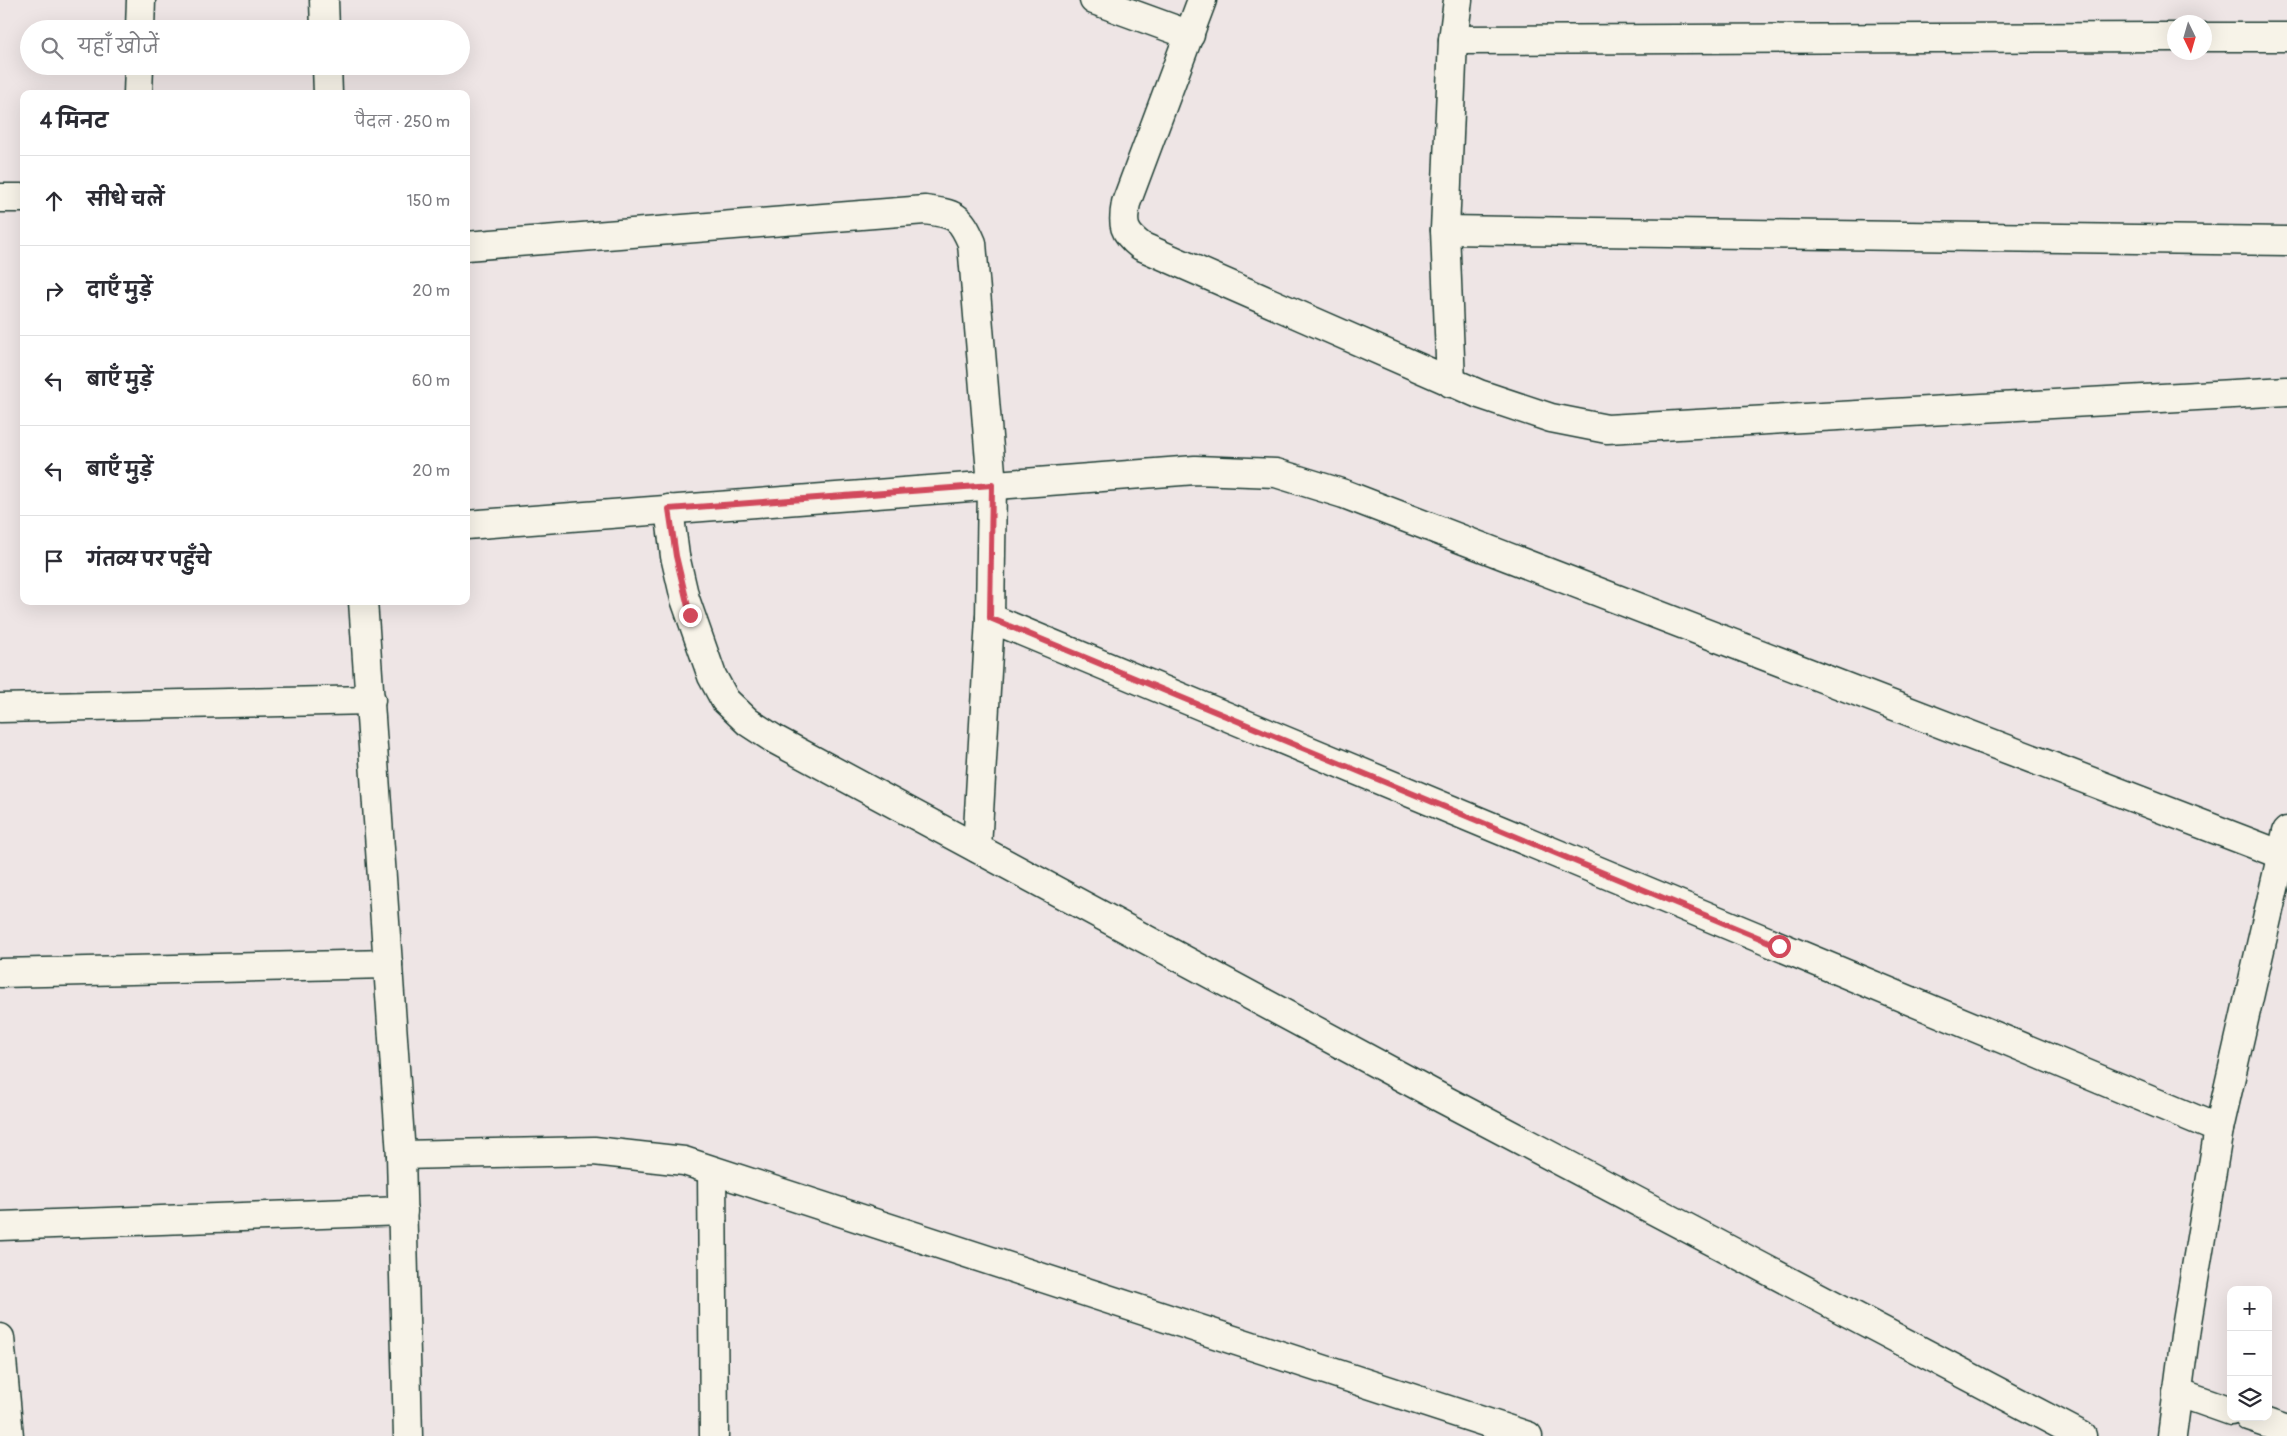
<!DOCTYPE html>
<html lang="hi">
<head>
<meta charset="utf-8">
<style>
	:root { --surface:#fff; --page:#f2f2f3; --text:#2b2b33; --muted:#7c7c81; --line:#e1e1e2 }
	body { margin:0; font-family:Pangolin,"Playpen Sans Deva",sans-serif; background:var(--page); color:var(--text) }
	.controls { position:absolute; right:15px; bottom:15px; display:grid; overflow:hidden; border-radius:10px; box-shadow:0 5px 20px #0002 }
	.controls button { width:45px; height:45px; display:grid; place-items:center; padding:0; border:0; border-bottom:1px solid var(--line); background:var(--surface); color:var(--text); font:25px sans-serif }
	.compass { position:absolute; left:2167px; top:15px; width:45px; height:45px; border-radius:50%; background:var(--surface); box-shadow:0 5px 20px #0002; rotate:175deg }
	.stop { position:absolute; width:15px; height:15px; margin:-11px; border:4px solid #d1495b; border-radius:50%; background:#fff }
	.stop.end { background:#d1495b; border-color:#fff; box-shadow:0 1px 5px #0008 }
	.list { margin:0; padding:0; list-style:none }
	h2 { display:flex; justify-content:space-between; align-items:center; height:65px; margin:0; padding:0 20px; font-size:21px }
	h2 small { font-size:16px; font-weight:400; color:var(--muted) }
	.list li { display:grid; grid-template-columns:32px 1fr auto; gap:15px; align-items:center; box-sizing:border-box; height:90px; padding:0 20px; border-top:1px solid var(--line) }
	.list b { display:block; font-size:19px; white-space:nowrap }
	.list em { font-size:16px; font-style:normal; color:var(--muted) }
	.icon { flex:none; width:28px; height:28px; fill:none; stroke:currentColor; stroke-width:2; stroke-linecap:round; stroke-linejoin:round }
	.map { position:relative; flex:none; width:2287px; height:1436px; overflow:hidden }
	.search { position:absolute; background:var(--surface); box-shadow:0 5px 20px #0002; left:20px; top:20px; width:450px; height:55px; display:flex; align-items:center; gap:12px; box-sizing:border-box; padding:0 18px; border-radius:28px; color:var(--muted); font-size:19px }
	.panel { position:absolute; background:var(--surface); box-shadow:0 5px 20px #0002; left:20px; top:90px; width:450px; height:515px; border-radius:10px }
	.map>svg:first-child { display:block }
</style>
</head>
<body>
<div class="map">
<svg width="2287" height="1436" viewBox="0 0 2287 1436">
	<rect width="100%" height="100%" fill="#eee5e5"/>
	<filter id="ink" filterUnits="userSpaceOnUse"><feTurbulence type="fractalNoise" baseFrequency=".02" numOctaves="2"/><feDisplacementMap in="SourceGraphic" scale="10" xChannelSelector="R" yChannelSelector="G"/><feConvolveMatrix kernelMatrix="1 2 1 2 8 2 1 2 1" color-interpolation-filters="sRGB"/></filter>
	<g filter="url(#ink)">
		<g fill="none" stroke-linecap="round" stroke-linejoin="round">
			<g stroke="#1f3d34" stroke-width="31">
				<g id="street">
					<polyline points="1094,0 1190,35"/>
					<path d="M1202 0 1126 203C1122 225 1123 232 1141 246L1479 394 1551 418 1607 429 2287 391"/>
					<polyline points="140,29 141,0"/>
					<polyline points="2204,37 2287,37"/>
					<polyline points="1453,40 2174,37"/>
					<polyline points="138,94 139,66"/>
					<polyline points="0,198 24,198"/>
					<polyline points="1445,230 2287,241"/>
					<path d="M466 246 925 210C955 214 960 215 972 243L992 485 990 618 977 848"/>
					<polyline points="1451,383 1445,230 1453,40 1458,0"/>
					<polyline points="669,509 675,556 685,599 712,676 725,700 748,722 774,739 1439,1097 2082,1436"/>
					<polyline points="466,525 1195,470 1276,473 1344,494 2282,855"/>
					<polyline points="990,618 2219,1129"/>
					<polyline points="0,708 371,700"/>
					<polyline points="0,973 388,964"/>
					<polyline points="401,1155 594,1151 684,1161 1528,1436"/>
					<polyline points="712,1171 714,1436"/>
					<polyline points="0,1226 403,1211"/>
					<polyline points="0,1338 9,1436"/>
					<polyline points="2177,1392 2231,1411"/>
					<polyline points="2249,1417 2287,1430"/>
					<polyline points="2172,1436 2186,1328 2219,1129 2287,831"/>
				</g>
			</g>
			<g stroke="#1f3d34" stroke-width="31">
				<g id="secondary">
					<polyline points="324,0 325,29"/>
					<polyline points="327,66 328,94"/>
					<polyline points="363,601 401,1155 408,1436"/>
				</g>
			</g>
			<use href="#street" stroke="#f7f3e8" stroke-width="28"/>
			<use href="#secondary" stroke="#f7f3e8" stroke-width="28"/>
		</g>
	</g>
	<g fill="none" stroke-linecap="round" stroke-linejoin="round" filter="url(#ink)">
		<polyline stroke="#d1495b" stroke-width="6" points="690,615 676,556 669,509 992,485 990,618 1779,946"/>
	</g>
</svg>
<div class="controls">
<button>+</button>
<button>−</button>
<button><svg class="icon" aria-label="layers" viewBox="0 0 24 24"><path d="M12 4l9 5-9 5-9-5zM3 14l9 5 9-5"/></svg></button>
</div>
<svg class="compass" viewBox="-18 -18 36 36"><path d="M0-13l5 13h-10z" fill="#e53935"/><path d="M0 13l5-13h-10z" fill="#7c7c81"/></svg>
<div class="stop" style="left:1779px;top:946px"></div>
<div class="stop end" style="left:690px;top:615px"></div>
<div class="search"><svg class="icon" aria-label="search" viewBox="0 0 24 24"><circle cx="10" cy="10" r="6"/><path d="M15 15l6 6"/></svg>यहाँ खोजें</div>
<section class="panel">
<h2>4 मिनट<small>पैदल · 250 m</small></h2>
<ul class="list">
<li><svg class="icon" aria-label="ahead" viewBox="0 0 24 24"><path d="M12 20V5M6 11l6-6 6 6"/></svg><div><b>सीधे चलें</b></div><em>150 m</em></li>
<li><svg class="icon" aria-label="right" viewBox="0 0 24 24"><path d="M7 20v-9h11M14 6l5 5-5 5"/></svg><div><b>दाएँ मुड़ें</b></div><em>20 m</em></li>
<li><svg class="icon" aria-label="left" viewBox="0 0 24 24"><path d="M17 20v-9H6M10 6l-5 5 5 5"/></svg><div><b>बाएँ मुड़ें</b></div><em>60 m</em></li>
<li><svg class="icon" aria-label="left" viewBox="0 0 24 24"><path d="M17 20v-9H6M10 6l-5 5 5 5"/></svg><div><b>बाएँ मुड़ें</b></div><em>20 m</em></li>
<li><svg class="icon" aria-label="arrive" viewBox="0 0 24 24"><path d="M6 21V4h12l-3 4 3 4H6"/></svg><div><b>गंतव्य पर पहुँचे</b></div></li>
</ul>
</section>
</div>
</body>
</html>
